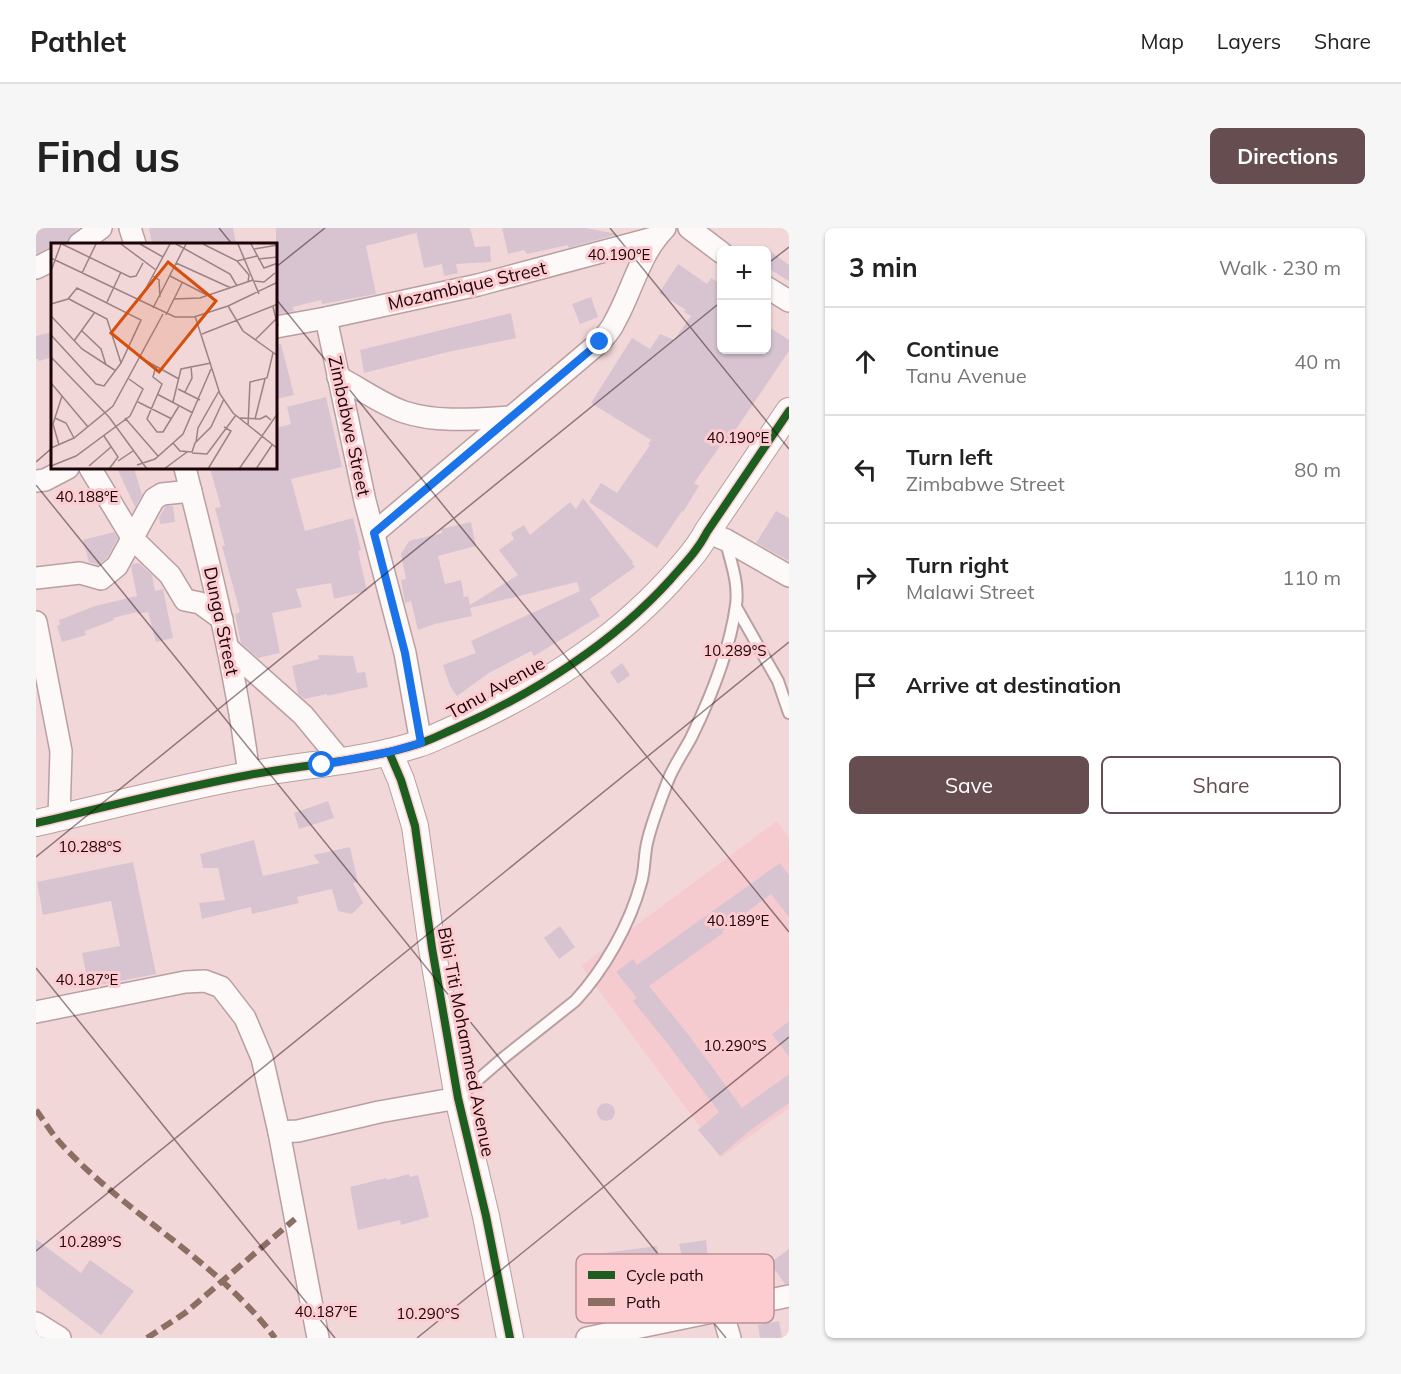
<!DOCTYPE html>
<html lang="en">
<head>
<meta charset="utf-8">
<style>
	:root { --surface:#fff; --page:#f6f6f6; --text:#222; --muted:#767676; --line:#e0e0e0; --accent:#664d50 }
	body { margin:0; font-family:Mulish,sans-serif; background:var(--page); color:var(--text) }
	.controls { position:absolute; right:18px; top:18px; display:grid; overflow:hidden; border-radius:9px; box-shadow:0 2px 4px #0004 }
	.controls button { width:54px; height:54px; display:grid; place-items:center; padding:0; border:0; border-bottom:2px solid var(--line); background:var(--surface); color:var(--text); font:30px sans-serif }
	.stop { position:absolute; width:18px; height:18px; margin:-14px; border:4px solid #1a73e8; border-radius:50%; background:#fff }
	.stop.end { background:#1a73e8; border-color:#fff; box-shadow:0 2px 6px #0008 }
	.list { margin:0; padding:0; list-style:none }
	h2 { display:flex; justify-content:space-between; align-items:center; height:78px; margin:0; padding:0 24px; font-size:26px }
	h2 small { font-size:20px; font-weight:400; color:var(--muted) }
	.list li { display:grid; grid-template-columns:39px 1fr auto; gap:18px; align-items:center; box-sizing:border-box; height:108px; padding:0 24px; border-top:2px solid var(--line) }
	.list b { display:block; font-size:22px; white-space:nowrap }
	.list p { margin:0; font-size:20px; white-space:nowrap; color:var(--muted) }
	.list em { font-size:20px; font-style:normal; color:var(--muted) }
	.actions { display:flex; gap:12px; padding:18px 24px }
	.actions a { flex:1; padding:14px 0; border:2px solid var(--accent); border-radius:9px; text-align:center; font-size:21px; color:var(--accent) }
	.actions .main { background:var(--accent); color:#fff }
	.icon { flex:none; width:33px; height:33px; fill:none; stroke:currentColor; stroke-width:2; stroke-linecap:round; stroke-linejoin:round }
	.map { position:relative; flex:none; width:753px; height:1110px; overflow:hidden; border-radius:9px }
	header { display:flex; align-items:center; gap:36px; box-sizing:border-box; height:84px; padding:0 30px; background:var(--surface); border-bottom:2px solid var(--line) }
	header strong { font-size:28px }
	nav { display:flex; gap:33px; margin-inline-start:auto; font-size:21px }
	.intro { display:flex; align-items:center; justify-content:space-between; box-sizing:border-box; height:144px; padding:0 36px }
	h1 { margin:0; font-size:42px }
	.button { padding:15px 27px; border-radius:9px; background:var(--accent); color:#fff; font-size:21px; font-weight:700 }
	main { display:flex; gap:36px; padding:0 36px }
	aside { flex:1; background:var(--surface); border-radius:9px; box-shadow:0 2px 4px #0004 }
	.map>svg:first-child { display:block }
</style>
</head>
<body>
<header>
<strong>Pathlet</strong>
<nav><a>Map</a><a>Layers</a><a>Share</a></nav>
</header>
<div class="intro"><h1>Find us</h1><a class="button">Directions</a></div>
<main>
<div class="map">
<svg width="753" height="1110" viewBox="0 0 753 1110">
	<rect width="100%" height="100%" fill="#f2d7d9"/>
	<polygon fill="#f5cbcf" points="741,593 753,610 753,880 686,929 545,738"/>
	<g fill="#d8c4d1">
		<polygon points="0,0 43,0 32,10 30,16 16,16 16,19 0,26"/>
		<polygon points="113,0 197,0 200,16 116,16"/>
		<polygon points="240,0 434,0 439,19 454,18 455,34 420,36 422,45 408,48 406,36 388,40 380,3 380,5 330,18 340,66 286,76 285,72 257,79 258,83 240,86"/>
		<polygon points="466,0 549,0 582,6 532,20 532,17 491,26 488,22 472,26"/>
		<polygon points="730,20 753,37 753,53 730,39"/>
		<polygon points="642,36 671,56 675,50 686,57 686,122 730,122 730,97 753,112 753,123 692,213 689,211 658,255 663,258 647,284 646,283 621,320 553,274 565,255 581,265 614,217 612,216 615,212 555,175 596,110 614,121 624,106 638,112 655,88 648,84 650,82 623,65"/>
		<polygon points="555,69 562,89 544,96 536,76"/>
		<polygon points="475,85 480,110 412,124 328,145 324,122"/>
		<polygon points="16,104 16,129 3,133 2,131 0,131 0,108"/>
		<polygon points="245,116 258,167 240,171 240,117"/>
		<polygon points="290,169 306,239 255,251 269,303 317,290 325,322 322,323 331,363 298,371 295,355 260,361 266,379 236,385 244,425 222,430 205,415 199,386 204,384 186,318 189,318 179,280 185,279 174,240 240,240 240,200 255,196 251,179"/>
		<polygon points="81,240 98,240 106,267 99,279"/>
		<polygon points="547,270 597,334 596,335 599,339 554,371 564,388 498,428 495,423 453,445 421,468 414,458 407,437 440,425 435,413 544,363 541,354 434,380 436,388 399,396 382,402 375,373 369,375 365,352 370,351 365,326 373,313 406,305 405,301 435,294 440,318 402,328 409,356 425,352 428,369 432,368 434,377 482,347 463,322 478,311 475,305 488,297 494,307 534,274 540,281"/>
		<polygon points="130,278 137,278 139,294 124,296 123,289"/>
		<polygon points="740,283 753,290 753,333 720,315"/>
		<polygon points="78,304 82,310 71,330 62,337 53,334 47,312"/>
		<polygon points="103,335 116,347 119,363 127,361 137,410 120,414 112,384 102,386 101,384 77,390 78,392 49,403 50,407 26,414 21,398 24,397 23,392 59,378 101,368 95,339 97,336"/>
		<polygon points="282,427 317,428 321,445 329,444 332,459 291,468 291,466 269,471 262,466 256,438 283,431"/>
		<polygon points="586,435 594,447 582,456 574,444"/>
		<polygon points="292,573 298,590 263,601 258,585"/>
		<polygon points="218,612 227,648 284,635 277,627 314,619 322,654 317,655 327,675 316,686 302,683 296,661 261,669 263,675 216,686 215,679 166,691 163,675 189,672 182,640 167,640 164,626"/>
		<polygon points="97,634 120,746 53,759 46,725 84,718 75,673 7,687 1,654"/>
		<polygon points="744,635 753,647 753,689 735,666 686,703 687,705 613,758 652,806 706,880 753,846 753,875 716,901 684,928 662,902 683,884 631,815 597,773 601,770 580,744 597,731 601,737"/>
		<polygon points="524,698 539,719 523,731 508,710"/>
		<polygon points="753,793 753,829 736,806"/>
		<circle cx="570" cy="884" r="9"/>
		<polygon points="373,946 374,949 382,947 393,989 365,997 364,992 322,1002 314,959 350,950 351,952"/>
		<polygon points="0,1011 45,1045 54,1032 98,1063 65,1107 0,1058"/>
		<polygon points="670,1012 673,1037 669,1037 674,1056 654,1061 643,1016"/>
		<polygon points="621,1018 625,1058 602,1061 600,1046 550,1054 546,1028"/>
		<polygon points="753,1021 753,1056 749,1056 734,1035"/>
		<polygon points="743,1093 746,1110 724,1110 722,1097"/>
	</g>
	<g fill="none" stroke-linecap="round" stroke-linejoin="round">
		<g stroke="#b99fa2" stroke-width="14">
			<g id="service">
				<polyline points="700,379 742,453 753,485"/>
				<path d="M422 869 466 831 539 773C568 742 594 696 605 655 609 642 608 628 611 615 616 593 625 571 633 550 639 536 648 523 655 510 675 469 694 422 700 377 703 355 695 335 690 314"/>
			</g>
		</g>
		<g stroke="#b99fa2" stroke-width="24">
			<g id="minor">
				<polyline points="94,0 99,16"/>
				<polyline points="653,0 686,25"/>
				<polyline points="43,16 65,0"/>
				<polyline points="0,40 16,32"/>
				<polyline points="730,59 753,73"/>
				<polyline points="290,90 329,273 369,425 385,515"/>
				<polyline points="240,99 290,90 442,57 621,9"/>
				<path d="M302 149C324 160 345 176 368 184 401 195 440 191 474 189"/>
				<polyline points="54,240 97,311 134,347 149,372 164,375 186,391"/>
				<path d="M149 240C175 342 200 443 213 547"/>
				<polyline points="0,253 9,252 32,240"/>
				<polyline points="671,304 690,312 753,348"/>
				<path d="M338 305 564 114C569 108 575 102 578 95 596 64 603 26 629 0"/>
				<polyline points="0,350 44,345 65,351 81,338 118,271 126,266 155,263"/>
				<polyline points="0,394 25,523 23,590"/>
				<polyline points="193,421 267,487 305,533"/>
				<polyline points="0,784 149,754 169,753 185,759 209,790 226,830 243,904 282,1110"/>
				<polyline points="243,904 262,903 343,884 422,870"/>
				<polyline points="686,1083 694,1110"/>
				<polyline points="0,1095 24,1110"/>
				<polyline points="551,1110 753,1068"/>
			</g>
		</g>
		<g stroke="#b99fa2" stroke-width="28">
			<g id="tertiary">
				<polyline points="353,524 365,552 379,598 396,720 422,870 450,988 474,1110"/>
				<path d="M0 595C71 579 141 560 213 547 269 536 327 534 382 516 395 512 408 505 420 500 499 465 577 415 635 351 648 336 662 322 671 304L753 183"/>
			</g>
		</g>
		<use href="#service" stroke="#fdf9f9" stroke-width="10"/>
		<use href="#minor" stroke="#fdf9f9" stroke-width="21"/>
		<use href="#tertiary" stroke="#fdf9f9" stroke-width="26"/>
		<g stroke="#8d6e63" stroke-width="6" stroke-dasharray="12 6" stroke-linecap="butt">
			<path d="M0 882C9 894 17 908 28 919 93 988 181 1033 239 1110"/>
			<polyline points="111,1110 149,1085 259,991"/>
		</g>
		<g stroke="#fdccd0" stroke-width="11">
			<g id="cycleway">
				<polyline points="353,524 365,552 379,598 396,720 422,870 450,988 474,1110"/>
				<path d="M0 595C71 579 141 560 213 547 269 536 327 534 382 516 395 512 408 505 420 500 499 465 577 415 635 351 648 336 662 322 671 304L753 183"/>
			</g>
		</g>
		<use href="#cycleway" stroke="#1b5e20" stroke-width="8"/>
	</g>
	<g fill="none" stroke-linecap="round" stroke-linejoin="round">
		<polyline stroke="#1a73e8" stroke-width="8" points="286,537 353,524 385,515 369,425 338,305 564,114"/>
	</g>
	<path fill="none" stroke="#1b0307" stroke-width="1.5" stroke-opacity="0.45" d="M183 0 196 16M574 0 753 221M730 37 753 19M240 39 289 0M240 71 753 704M0 234 16 220M0 257 690 1110M0 629 686 73M0 740 299 1110M0 1023 753 414M381 1110 753 809"/>
	<g text-anchor="middle" stroke-width="6" stroke-linejoin="round" paint-order="stroke">
		<g font-size="18" fill="#1b0307" stroke="#fdccd0">
			<text transform="translate(431 58) rotate(-13)" y="6">Mozambique Street</text>
			<text transform="translate(313 198) rotate(78)" y="6">Zimbabwe Street</text>
			<text transform="translate(185 393) rotate(78)" y="6">Dunga Street</text>
			<text transform="translate(460 460) rotate(-29)" y="6">Tanu Avenue</text>
			<text transform="translate(430 814) rotate(79)" y="6">Bibi Titi Mohammed Avenue</text>
		</g>
	</g>
	<g transform="translate(15 15)">
		<rect width="226" height="226" fill="#f2d7d9"/>
		<path fill="none" stroke="#9c8285" stroke-width="1.5" d="M11 1 79 34 85 33 92 20M70 1 105 27M89 1 112 14M125 1 179 31 186 43M152 1 186 18 206 13M187 1 208 51M200 1 213 25 227 20M203 6 227 2M0 15 124 74H143L177 63 227 39M207 16 227 14M186 18 198 32 197 39M125 20 180 45M0 28 10 1M31 30 45 1M102 33 108 37 109 54M119 33 156 52M202 38 213 39 224 30M18 56 56 76 70 120M123 56 149 55 202 37M88 58 119 1M56 59 70 29M0 61 17 56 26 45 90 77 70 120 53 143 45 141 0 92M177 63 192 88 227 113M222 64 227 83M102 65 135 1M115 72 131 40M144 73 169 151 182 170 227 206M1 74 31 106 65 128M31 88 50 106 55 122M151 91 227 61M204 97 227 74M23 98 44 69M0 114 58 174 96 226M90 115 128 136M105 123 102 134 111 141 96 176 106 189H112L128 163M0 140 11 153 2 181 8 202M127 146 149 157M134 149 141 135 140 123M106 151 142 170M11 153 37 184M87 159 121 176M122 159 130 126 160 120M4 175 15 180 23 195M74 175 107 213M189 175 209 176 215 173 220 177M204 176 214 136M197 183 199 139 216 135 222 110M53 193 67 214 58 226M145 199 147 185 168 148M122 200 129 208 141 209 144 200 160 184 173 156M0 205 23 195 62 163 112 71M141 210 156 211 185 172M67 218 82 208M86 222 104 216 132 191 160 126M0 223 25 213 79 173 92 146 78 136M38 223 60 204M113 226 136 209M157 226 180 188 173 184M188 226 227 170M205 226 221 202"/>
		<path fill="#d4500c" fill-opacity="0.15" stroke="#d4500c" stroke-width="3" d="M117 19 165 58 108 129 60 90Z"/>
		<rect width="226" height="226" fill="none" stroke="#1b0307" stroke-width="3"/>
	</g>
	<rect x="540" y="1026" width="198" height="69" rx="9" fill="#fdccd0" stroke="#b99094" stroke-width="1.5"/>
	<rect x="552" y="1043" width="27" height="8" fill="#1b5e20"/>
	<rect x="552" y="1070" width="27" height="8" fill="#8d6e63"/>
	<g font-size="16" fill="#1b0307">
		<text x="590" y="1053">Cycle path</text>
		<text x="590" y="1080">Path</text>
	</g>
	<g font-size="15" text-anchor="middle" fill="#1b0307" stroke="#fdccd0" stroke-width="6" stroke-linejoin="round" paint-order="stroke">
		<text x="583" y="32">40.190°E</text>
		<text x="702" y="215">40.190°E</text>
		<text x="51" y="274">40.188°E</text>
		<text x="699" y="428">10.289°S</text>
		<text x="54" y="624">10.288°S</text>
		<text x="702" y="698">40.189°E</text>
		<text x="51" y="757">40.187°E</text>
		<text x="699" y="823">10.290°S</text>
		<text x="54" y="1019">10.289°S</text>
		<text x="290" y="1089">40.187°E</text>
		<text x="392" y="1091">10.290°S</text>
	</g>
</svg>
<div class="controls">
<button>+</button>
<button>−</button>
</div>
<div class="stop" style="left:286px;top:537px"></div>
<div class="stop end" style="left:564px;top:114px"></div>
</div>
<aside>
<h2>3 min<small>Walk · 230 m</small></h2>
<ul class="list">
<li><svg class="icon" aria-label="ahead" viewBox="0 0 24 24"><path d="M12 20V5M6 11l6-6 6 6"/></svg><div><b>Continue</b><p>Tanu Avenue</p></div><em>40 m</em></li>
<li><svg class="icon" aria-label="left" viewBox="0 0 24 24"><path d="M17 20v-9H6M10 6l-5 5 5 5"/></svg><div><b>Turn left</b><p>Zimbabwe Street</p></div><em>80 m</em></li>
<li><svg class="icon" aria-label="right" viewBox="0 0 24 24"><path d="M7 20v-9h11M14 6l5 5-5 5"/></svg><div><b>Turn right</b><p>Malawi Street</p></div><em>110 m</em></li>
<li><svg class="icon" aria-label="arrive" viewBox="0 0 24 24"><path d="M6 21V4h12l-3 4 3 4H6"/></svg><div><b>Arrive at destination</b></div></li>
</ul>
<div class="actions"><a class="main">Save</a><a>Share</a></div>
</aside>
</main>
</body>
</html>
